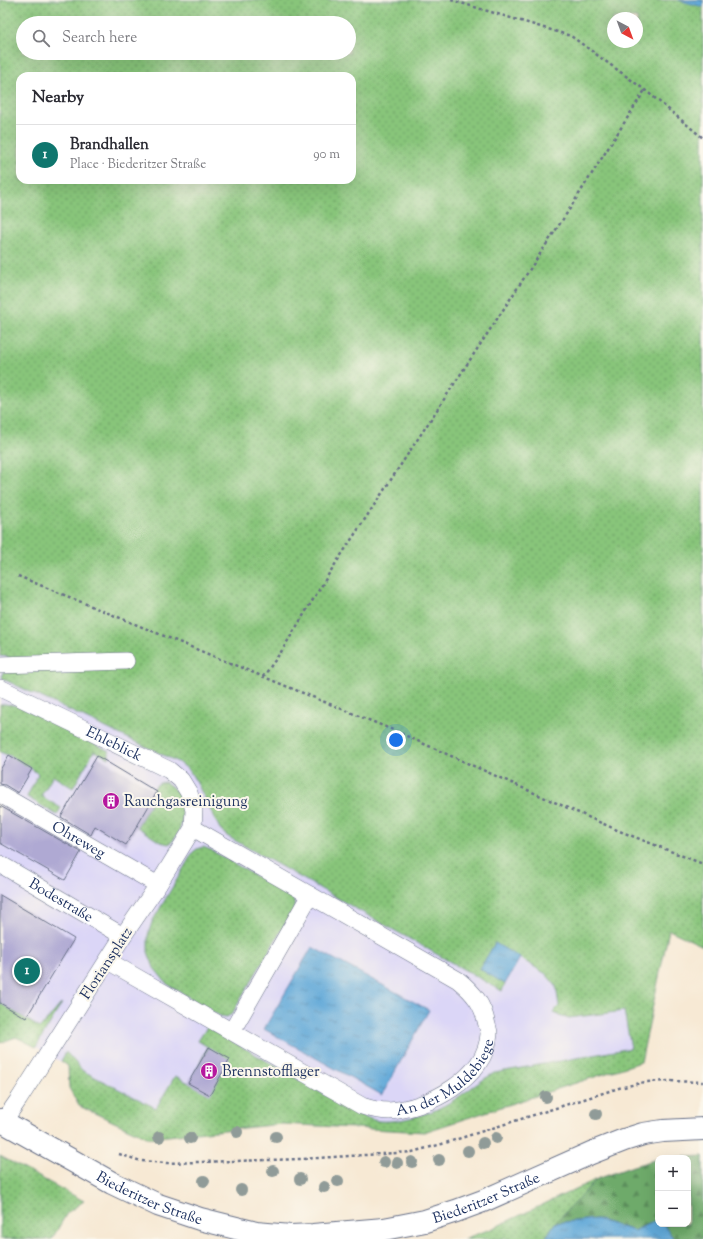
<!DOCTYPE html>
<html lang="en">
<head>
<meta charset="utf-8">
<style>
	:root { --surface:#fff; --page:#f2f2f3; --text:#2b2b33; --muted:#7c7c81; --line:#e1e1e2; --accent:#0f766e }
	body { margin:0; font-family:"Sorts Mill Goudy",serif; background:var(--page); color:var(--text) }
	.controls { position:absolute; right:12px; bottom:12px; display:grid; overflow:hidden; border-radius:8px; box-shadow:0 4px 16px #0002 }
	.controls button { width:36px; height:36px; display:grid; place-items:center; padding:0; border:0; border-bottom:1px solid var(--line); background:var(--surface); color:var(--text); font:20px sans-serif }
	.compass { position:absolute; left:607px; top:12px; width:36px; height:36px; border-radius:50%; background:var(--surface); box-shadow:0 4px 16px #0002; rotate:139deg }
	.you { position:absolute; left:396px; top:740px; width:14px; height:14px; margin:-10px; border:3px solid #fff; border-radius:50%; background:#1a73e8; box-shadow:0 0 0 6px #1a73e833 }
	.badge { display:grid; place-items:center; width:26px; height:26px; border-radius:50%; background:var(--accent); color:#fff; font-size:13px; font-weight:700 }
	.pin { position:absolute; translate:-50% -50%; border:2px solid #fff; box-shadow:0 1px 4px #0006 }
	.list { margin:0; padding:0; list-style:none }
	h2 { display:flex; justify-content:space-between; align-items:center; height:52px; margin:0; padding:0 16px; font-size:17px }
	h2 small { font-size:13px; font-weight:400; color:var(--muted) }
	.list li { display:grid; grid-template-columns:26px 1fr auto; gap:12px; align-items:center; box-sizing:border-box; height:60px; padding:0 16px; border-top:1px solid var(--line) }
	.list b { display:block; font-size:15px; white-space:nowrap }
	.list p { margin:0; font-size:13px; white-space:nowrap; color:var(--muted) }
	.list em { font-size:13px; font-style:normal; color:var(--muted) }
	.icon { flex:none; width:22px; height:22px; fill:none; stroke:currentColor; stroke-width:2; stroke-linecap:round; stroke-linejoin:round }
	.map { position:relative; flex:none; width:703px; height:1239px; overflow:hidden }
	.search { position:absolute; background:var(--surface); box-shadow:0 4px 16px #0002; left:16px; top:16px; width:340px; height:44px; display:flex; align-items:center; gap:10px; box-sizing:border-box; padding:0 14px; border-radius:22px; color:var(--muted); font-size:15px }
	.panel { position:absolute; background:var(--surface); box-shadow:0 4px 16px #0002; left:16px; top:72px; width:340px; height:112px; border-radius:12px }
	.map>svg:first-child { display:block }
</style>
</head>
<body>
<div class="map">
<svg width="703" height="1239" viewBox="0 0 703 1239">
	<defs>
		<pattern id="green-dots" width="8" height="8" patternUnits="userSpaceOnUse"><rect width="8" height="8" fill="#88c57a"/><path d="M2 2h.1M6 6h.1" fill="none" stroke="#6ea067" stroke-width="1.8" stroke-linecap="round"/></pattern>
		<pattern id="forest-firs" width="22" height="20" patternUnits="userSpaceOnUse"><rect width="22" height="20" fill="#6eaa6a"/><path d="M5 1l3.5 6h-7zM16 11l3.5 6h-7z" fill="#5a8b5a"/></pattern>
		<pattern id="water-ripples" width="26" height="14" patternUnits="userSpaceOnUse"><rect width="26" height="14" fill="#61a8d8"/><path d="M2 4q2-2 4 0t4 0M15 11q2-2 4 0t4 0" fill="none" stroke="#4f89b2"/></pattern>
	</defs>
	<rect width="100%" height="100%" fill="#fbf7ec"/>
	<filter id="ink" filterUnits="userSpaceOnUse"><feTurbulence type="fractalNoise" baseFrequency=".025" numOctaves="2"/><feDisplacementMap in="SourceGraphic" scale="8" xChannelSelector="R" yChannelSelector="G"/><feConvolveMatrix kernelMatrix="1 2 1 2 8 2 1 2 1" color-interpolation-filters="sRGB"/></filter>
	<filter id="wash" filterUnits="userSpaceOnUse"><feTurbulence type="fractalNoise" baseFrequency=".012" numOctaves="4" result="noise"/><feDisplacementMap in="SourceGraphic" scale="16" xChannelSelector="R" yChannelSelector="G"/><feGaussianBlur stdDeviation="0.9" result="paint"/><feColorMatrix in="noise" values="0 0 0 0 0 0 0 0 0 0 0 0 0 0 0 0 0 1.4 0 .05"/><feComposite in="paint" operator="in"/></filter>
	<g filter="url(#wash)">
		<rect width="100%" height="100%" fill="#f7e9d4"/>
		<polygon fill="#dbd6f7" points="0,652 669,930 641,1062 424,1132 282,1124 149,1138 79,1106 69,1088 68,1066 36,1047 16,1037 0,1043"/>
		<g fill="url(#green-dots)" stroke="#527a6c" fill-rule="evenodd">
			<path d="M0 0H703V946L669 930 641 1062 424 1132 282 1124 149 1138 79 1106 69 1088 68 1066 61 1061 66 1052 83 1071 156 1108 175 1076 189 1083 208 1047 198 1041 207 1027C246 1049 286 1072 325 1095 338 1102 365 1120 379 1121 393 1122 408 1119 421 1115 451 1107 469 1087 494 1073L631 1048 624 1011 569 1018 553 1013 559 1006 556 986 546 974 495 943 480 969 505 984 502 991 227 836 220 829 197 783 189 770 180 763 3 679 2 675 9 657 0 656ZM613 18H637V42H613ZM23 23H349V53H23ZM20 76H352V180H20Z"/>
			<path d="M5 704 19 706 109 751V758L94 751 73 788 53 776 41 796 61 808 57 815 27 797 38 774C27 765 13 757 0 752V705Z"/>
			<path d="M165 782C171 786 178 791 180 798 185 812 182 836 169 844L160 842 137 827 157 792 153 790C156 784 159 783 165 782Z"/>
			<polygon points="203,847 211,850 293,898 295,907 232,1014 227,1017 220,1016 167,984 154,968 148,952 148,935 152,922 193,852 197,849"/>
			<polygon points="0,1003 40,1028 62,1003 36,1047 16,1037 0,1043"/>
			<polygon points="0,1156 84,1201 67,1213 52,1239 0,1239"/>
			<polygon points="597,1179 555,1223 545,1239 463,1239 491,1229"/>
		</g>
		<g fill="url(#forest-firs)" stroke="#446c64">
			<polygon points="703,1156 703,1239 674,1239 663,1224 688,1224 688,1158 663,1158"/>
			<polygon points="658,1159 658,1219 634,1231 596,1219 555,1223 597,1179 633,1166"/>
		</g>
		<g fill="url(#water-ripples)" stroke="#3e6c9b">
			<polygon points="678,0 703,0 703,7"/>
			<polygon points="495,943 520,958 505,984 480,969"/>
			<polygon points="312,947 429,1010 382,1095 264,1029"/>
			<polygon points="596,1219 634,1231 658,1219 658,1224 663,1224 674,1239 545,1239 555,1223"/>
		</g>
		<g id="blocks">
			<g fill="#afa9d3">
				<polygon points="9,755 32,769 18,793 5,785 0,784 0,770"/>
				<polygon points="97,756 157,792 126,845 95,826 91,835 61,817"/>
				<polygon points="0,806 81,852 65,880 0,843"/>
				<polygon points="0,895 74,939 26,1018 0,1003"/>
				<polygon points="209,1047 230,1059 210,1095 188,1083"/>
			</g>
		</g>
	</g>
	<g filter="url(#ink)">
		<use href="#blocks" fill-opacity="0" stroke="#687087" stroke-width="1"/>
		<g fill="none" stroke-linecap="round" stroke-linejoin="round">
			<g stroke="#687087" stroke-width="18">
				<g id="service">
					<polyline points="0,665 126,661"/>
					<path id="s1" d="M0 688 169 770 181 780 189 793 194 810 193 828 158 885 123 936 19 1099 3 1122"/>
					<path id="s2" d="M0 794 158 885"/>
					<path id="s3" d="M0 864 123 936"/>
					<path id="s4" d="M108 961 362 1106C371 1109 379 1111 389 1111 428 1109 486 1078 489 1034 489 1031 488 1028 487 1025 483 1004 474 993 458 980L193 828"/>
					<polyline points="232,1031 310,895"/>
				</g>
			</g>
			<g stroke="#687087" stroke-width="24">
				<g id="tertiary">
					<path id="s5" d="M0 1120 112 1183 158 1205 200 1219 256 1233 291 1236 313 1235 384 1229 425 1221 456 1211 483 1201 591 1153 624 1140 643 1134 663 1131 703 1129"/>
				</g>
			</g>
			<g stroke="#687087" stroke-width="2.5" stroke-dasharray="3 3" stroke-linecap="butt">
				<polyline points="451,0 571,36 645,90 703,138"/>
				<polyline points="18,576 393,730 617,830 703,864"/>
				<polyline points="263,677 281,652 330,572 567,213 645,90"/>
				<polyline points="119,1154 141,1161 166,1163 302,1159 412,1152 442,1144 619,1088 645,1082 669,1081 703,1082"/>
			</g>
			<use href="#service" stroke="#fff" stroke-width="17"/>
			<use href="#tertiary" stroke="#fff" stroke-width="22"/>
		</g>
		<g fill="#909b98">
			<circle cx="546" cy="1097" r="6"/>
			<circle cx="596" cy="1114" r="6"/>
			<circle cx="237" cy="1132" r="6"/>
			<circle cx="159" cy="1137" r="6"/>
			<circle cx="276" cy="1137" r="6"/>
			<circle cx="190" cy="1138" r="6"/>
			<circle cx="496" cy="1138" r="6"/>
			<circle cx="483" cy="1143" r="6"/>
			<circle cx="468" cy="1151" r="6"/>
			<circle cx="439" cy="1160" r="6"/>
			<circle cx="384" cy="1162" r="6"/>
			<circle cx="412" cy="1162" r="6"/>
			<circle cx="397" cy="1163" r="6"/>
			<circle cx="273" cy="1171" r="6"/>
			<circle cx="300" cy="1179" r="6"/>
			<circle cx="204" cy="1181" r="6"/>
			<circle cx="338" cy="1181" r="6"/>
			<circle cx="324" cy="1187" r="6"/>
			<circle cx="241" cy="1190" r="6"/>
		</g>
	</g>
	<defs>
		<g id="building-disc" transform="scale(0.9)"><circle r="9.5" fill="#b5179e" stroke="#fbf7ec"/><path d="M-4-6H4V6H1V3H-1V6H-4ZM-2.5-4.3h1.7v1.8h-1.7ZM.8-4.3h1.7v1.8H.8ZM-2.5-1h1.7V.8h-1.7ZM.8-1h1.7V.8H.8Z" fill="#fff"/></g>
	</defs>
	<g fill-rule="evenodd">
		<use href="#building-disc" x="111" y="801"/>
		<use href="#building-disc" x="209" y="1071"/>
	</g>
	<g text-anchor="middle" stroke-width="4" stroke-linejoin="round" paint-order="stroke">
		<g font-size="15" fill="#1b2f5e" stroke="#fbf7ec">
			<text dy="5" stroke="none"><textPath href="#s1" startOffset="127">Ehleblick</textPath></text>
			<text dy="5" stroke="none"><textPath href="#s2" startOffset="91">Ohreweg</textPath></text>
			<text dy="5" stroke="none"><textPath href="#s3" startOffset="71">Bodestraße</textPath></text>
			<text transform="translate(106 963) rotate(-57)" y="5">Floriansplatz</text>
			<text dy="5" stroke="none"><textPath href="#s4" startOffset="389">An der Muldebiege</textPath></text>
			<text dy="5" stroke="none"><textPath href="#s5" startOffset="169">Biederitzer Straße</textPath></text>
			<text dy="5" stroke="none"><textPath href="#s5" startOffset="517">Biederitzer Straße</textPath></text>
		</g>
		<g font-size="15" fill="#1b2f5e" stroke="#fbf7ec" text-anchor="start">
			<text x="124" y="806">Rauchgasreinigung</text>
			<text x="222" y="1076">Brennstofflager</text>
		</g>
	</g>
</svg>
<div class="controls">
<button>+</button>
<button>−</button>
</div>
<svg class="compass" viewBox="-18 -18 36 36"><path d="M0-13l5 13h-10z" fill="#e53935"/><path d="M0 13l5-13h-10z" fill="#7c7c81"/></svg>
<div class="you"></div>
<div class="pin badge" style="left:27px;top:971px">1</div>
<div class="search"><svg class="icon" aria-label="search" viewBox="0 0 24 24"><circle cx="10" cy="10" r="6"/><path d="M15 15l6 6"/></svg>Search here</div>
<section class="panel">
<h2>Nearby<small></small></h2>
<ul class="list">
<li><span class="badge">1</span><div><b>Brandhallen</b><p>Place · Biederitzer Straße</p></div><em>90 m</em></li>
</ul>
</section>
</div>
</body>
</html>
